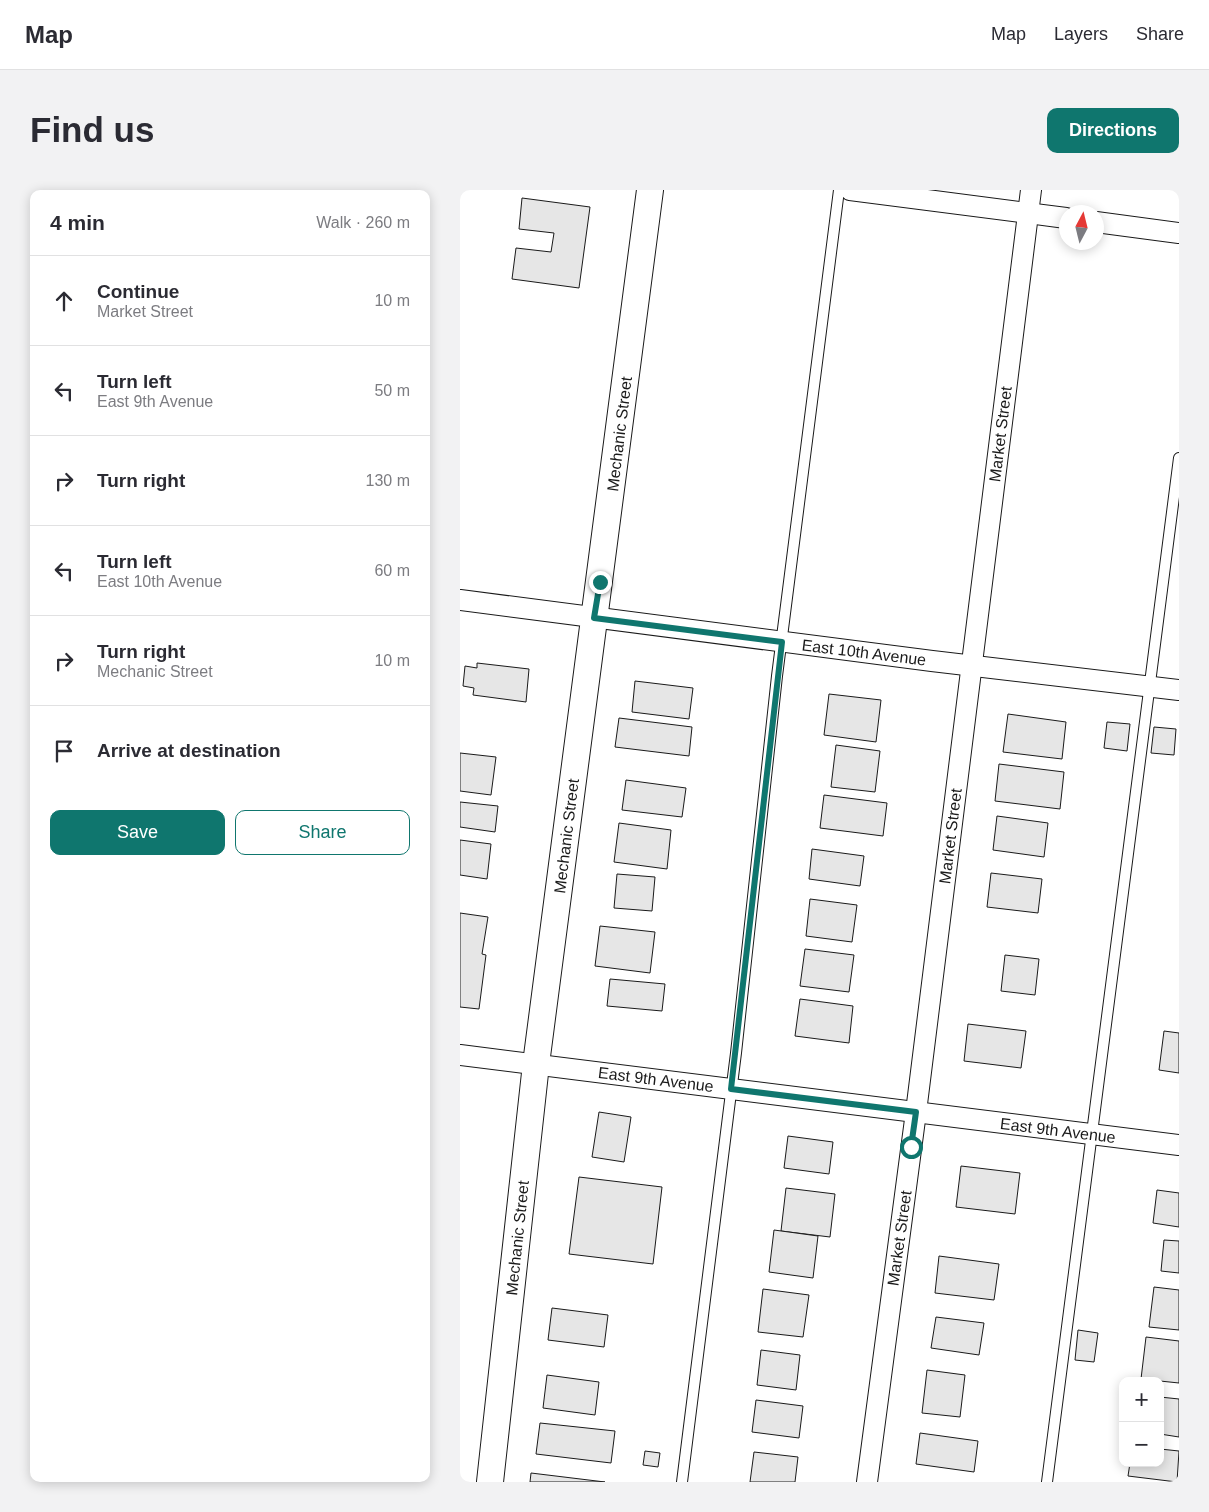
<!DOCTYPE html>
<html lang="en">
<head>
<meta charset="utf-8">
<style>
	:root { --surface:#fff; --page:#f2f2f3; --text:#2b2b33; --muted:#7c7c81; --line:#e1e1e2; --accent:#0f766e }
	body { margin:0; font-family:Arial,sans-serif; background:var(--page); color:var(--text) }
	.controls { position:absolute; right:15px; bottom:15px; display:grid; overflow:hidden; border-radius:10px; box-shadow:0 2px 12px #0003 }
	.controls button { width:45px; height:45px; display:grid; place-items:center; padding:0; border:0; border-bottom:1px solid var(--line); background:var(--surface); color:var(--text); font:25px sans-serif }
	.compass { position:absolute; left:599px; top:15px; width:45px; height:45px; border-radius:50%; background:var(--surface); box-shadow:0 2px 12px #0003; rotate:7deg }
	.stop { position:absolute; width:15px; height:15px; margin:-11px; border:4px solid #0f766e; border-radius:50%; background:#fff }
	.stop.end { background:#0f766e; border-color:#fff; box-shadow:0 1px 5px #0008 }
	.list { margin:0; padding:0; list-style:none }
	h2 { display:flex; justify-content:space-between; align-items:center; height:65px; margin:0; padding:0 20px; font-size:21px }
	h2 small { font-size:16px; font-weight:400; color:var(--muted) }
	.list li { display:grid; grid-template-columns:32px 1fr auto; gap:15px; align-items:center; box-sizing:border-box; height:90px; padding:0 20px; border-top:1px solid var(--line) }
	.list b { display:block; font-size:19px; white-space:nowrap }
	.list p { margin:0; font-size:16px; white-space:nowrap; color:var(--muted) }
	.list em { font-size:16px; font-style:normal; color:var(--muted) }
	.actions { display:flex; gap:10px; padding:15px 20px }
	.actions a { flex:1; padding:11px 0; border:1px solid var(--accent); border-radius:10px; text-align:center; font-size:18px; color:var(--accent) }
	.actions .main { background:var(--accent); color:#fff }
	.icon { flex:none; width:28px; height:28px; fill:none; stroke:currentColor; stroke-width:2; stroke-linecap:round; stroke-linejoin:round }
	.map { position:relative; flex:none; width:719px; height:1292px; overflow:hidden; border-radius:10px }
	header { display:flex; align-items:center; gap:30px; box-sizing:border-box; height:70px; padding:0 25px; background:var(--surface); border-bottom:1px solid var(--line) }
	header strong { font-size:24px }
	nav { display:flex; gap:28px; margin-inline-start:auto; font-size:18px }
	.intro { display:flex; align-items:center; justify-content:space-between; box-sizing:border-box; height:120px; padding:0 30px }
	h1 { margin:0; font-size:35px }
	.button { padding:12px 22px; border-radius:10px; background:var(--accent); color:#fff; font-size:18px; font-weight:700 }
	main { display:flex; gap:30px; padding:0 30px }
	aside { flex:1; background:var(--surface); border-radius:10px; box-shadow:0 2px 12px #0003 }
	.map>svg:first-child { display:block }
</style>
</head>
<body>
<header>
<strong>Map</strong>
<nav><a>Map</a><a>Layers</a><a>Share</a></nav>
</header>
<div class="intro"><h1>Find us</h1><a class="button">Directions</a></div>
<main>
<aside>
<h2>4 min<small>Walk · 260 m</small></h2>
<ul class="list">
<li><svg class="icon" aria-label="ahead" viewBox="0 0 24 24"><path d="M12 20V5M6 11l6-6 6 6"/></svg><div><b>Continue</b><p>Market Street</p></div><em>10 m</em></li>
<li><svg class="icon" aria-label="left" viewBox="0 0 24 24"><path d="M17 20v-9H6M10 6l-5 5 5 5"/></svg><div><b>Turn left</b><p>East 9th Avenue</p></div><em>50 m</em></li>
<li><svg class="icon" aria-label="right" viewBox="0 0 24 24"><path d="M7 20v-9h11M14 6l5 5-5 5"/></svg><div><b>Turn right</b></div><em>130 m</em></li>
<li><svg class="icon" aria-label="left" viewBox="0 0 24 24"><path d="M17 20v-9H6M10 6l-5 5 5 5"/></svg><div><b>Turn left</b><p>East 10th Avenue</p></div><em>60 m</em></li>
<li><svg class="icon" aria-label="right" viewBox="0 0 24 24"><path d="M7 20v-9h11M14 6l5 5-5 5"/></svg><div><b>Turn right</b><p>Mechanic Street</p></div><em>10 m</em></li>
<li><svg class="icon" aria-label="arrive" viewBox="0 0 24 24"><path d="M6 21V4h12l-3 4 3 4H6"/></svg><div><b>Arrive at destination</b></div></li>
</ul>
<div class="actions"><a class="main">Save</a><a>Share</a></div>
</aside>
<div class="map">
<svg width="719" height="1292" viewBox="0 0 719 1292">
	<rect width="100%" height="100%" fill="#fff"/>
	<g fill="#e6e6e6" stroke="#1a1a1a">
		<polygon points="62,8 130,17 119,98 52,89 56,58 91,62 94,43 59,39"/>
		<polygon points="17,473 69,479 66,512 13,505 14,498 3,496 5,476 17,478"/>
		<polygon points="175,491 233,498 229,529 172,522"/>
		<polygon points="369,504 421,510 416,552 364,545"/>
		<polygon points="548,524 606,532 602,569 543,562"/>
		<polygon points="159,528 232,537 229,566 155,557"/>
		<polygon points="647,532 670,534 667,561 644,558"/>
		<polygon points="694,537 716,539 714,565 691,563"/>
		<polygon points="376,555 420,561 415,602 371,597"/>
		<polygon points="0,563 36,567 31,605 0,601"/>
		<polygon points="539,574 604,582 600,619 535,611"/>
		<polygon points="166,590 226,598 222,627 162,620"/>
		<polygon points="364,605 427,613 423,646 360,638"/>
		<polygon points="0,612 38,616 35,642 0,637"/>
		<polygon points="537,626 588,633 584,667 533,660"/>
		<polygon points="159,633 211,640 207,679 154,672"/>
		<polygon points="0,650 31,654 27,689 0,685"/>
		<polygon points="352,659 404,666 400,696 349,689"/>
		<polygon points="531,683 582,689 578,723 527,717"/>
		<polygon points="157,684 195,687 192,721 154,718"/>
		<polygon points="350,709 397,715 392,752 346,746"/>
		<polygon points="0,723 28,727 22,764 26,765 19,819 0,817"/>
		<polygon points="140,736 195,742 190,783 135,776"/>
		<polygon points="345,759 394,765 389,802 340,796"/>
		<polygon points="545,765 579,769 575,805 541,801"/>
		<polygon points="150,789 205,794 202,821 147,816"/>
		<polygon points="340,809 393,816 389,853 335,846"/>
		<polygon points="508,834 566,841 561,878 504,871"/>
		<polygon points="704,841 719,843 719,883 699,880"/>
		<polygon points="139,922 171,927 164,972 132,967"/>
		<polygon points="328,946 373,952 369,984 324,978"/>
		<polygon points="501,976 560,983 555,1024 496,1017"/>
		<polygon points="119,987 202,997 193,1074 109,1064"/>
		<polygon points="326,998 375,1004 370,1047 321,1041"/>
		<polygon points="697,1000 719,1003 719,1037 693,1033"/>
		<polygon points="314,1040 358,1046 353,1088 309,1082"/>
		<polygon points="704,1050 719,1051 719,1083 701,1081"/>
		<polygon points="479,1066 539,1074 534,1110 475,1103"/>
		<polygon points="694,1097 719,1100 719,1140 689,1137"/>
		<polygon points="303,1099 349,1105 343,1147 298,1142"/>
		<polygon points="92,1118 148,1125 144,1157 88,1150"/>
		<polygon points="476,1127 524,1133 519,1165 471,1158"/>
		<polygon points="618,1140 638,1143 634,1172 615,1170"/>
		<polygon points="686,1147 719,1151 719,1193 681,1189"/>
		<polygon points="301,1160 340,1165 336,1200 297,1195"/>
		<polygon points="467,1180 505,1185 500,1227 462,1223"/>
		<polygon points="87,1185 139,1192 135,1225 83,1218"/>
		<polygon points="700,1207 719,1209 719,1247 700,1244"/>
		<polygon points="296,1210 343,1216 339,1248 292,1242"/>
		<polygon points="80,1233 155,1241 151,1273 76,1264"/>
		<polygon points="460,1243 518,1251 514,1282 456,1274"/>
		<polygon points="700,1259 719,1261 717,1292 668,1286 670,1273 700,1273"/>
		<polygon points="185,1261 200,1263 198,1277 183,1275"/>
		<polygon points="294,1262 338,1267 335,1292 290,1292"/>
		<polygon points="71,1283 145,1292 70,1292"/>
	</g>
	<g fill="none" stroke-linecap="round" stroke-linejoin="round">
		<g stroke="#1a1a1a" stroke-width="12">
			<g id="service">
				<polyline points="222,1292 276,863 317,486 379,0"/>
				<polyline points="587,1292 719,268"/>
			</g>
		</g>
		<g stroke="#1a1a1a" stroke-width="22">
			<g id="minor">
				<polyline points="390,0 606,28"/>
				<polyline points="636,32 719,43"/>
				<polyline points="0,410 472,471 719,500"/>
				<polyline points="0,865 719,955"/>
				<polyline points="407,1292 456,922 571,0"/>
			</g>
		</g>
		<g stroke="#1a1a1a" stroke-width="28">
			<polyline id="tertiary" points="30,1292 76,874 190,0"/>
		</g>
		<use href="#service" stroke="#fff" stroke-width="10"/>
		<use href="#minor" stroke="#fff" stroke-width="20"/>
		<use href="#tertiary" stroke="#fff" stroke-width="26"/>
	</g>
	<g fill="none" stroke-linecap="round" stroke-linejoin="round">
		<polyline stroke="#0f766e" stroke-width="6" points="140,392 134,428 322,452 271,899 456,922 451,957"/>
	</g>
	<g text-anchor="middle" stroke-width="4" stroke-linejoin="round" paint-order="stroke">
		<g font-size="16" fill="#1a1a1a" stroke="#fff">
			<text transform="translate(159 244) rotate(-83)" y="6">Mechanic Street</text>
			<text transform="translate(540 244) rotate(-83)" y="6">Market Street</text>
			<text transform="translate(404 462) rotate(7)" y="6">East 10th Avenue</text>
			<text transform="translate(106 646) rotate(-83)" y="6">Mechanic Street</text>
			<text transform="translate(490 646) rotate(-83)" y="6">Market Street</text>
			<text transform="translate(196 889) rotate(7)" y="6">East 9th Avenue</text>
			<text transform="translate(598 940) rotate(7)" y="6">East 9th Avenue</text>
			<text transform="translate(57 1048) rotate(-84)" y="6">Mechanic Street</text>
			<text transform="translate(439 1048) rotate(-82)" y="6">Market Street</text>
		</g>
	</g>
</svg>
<div class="controls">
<button>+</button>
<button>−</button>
</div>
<svg class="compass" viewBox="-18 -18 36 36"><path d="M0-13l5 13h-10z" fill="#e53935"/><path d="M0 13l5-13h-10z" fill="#7c7c81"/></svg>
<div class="stop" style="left:451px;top:957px"></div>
<div class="stop end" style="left:140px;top:392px"></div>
</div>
</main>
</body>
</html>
